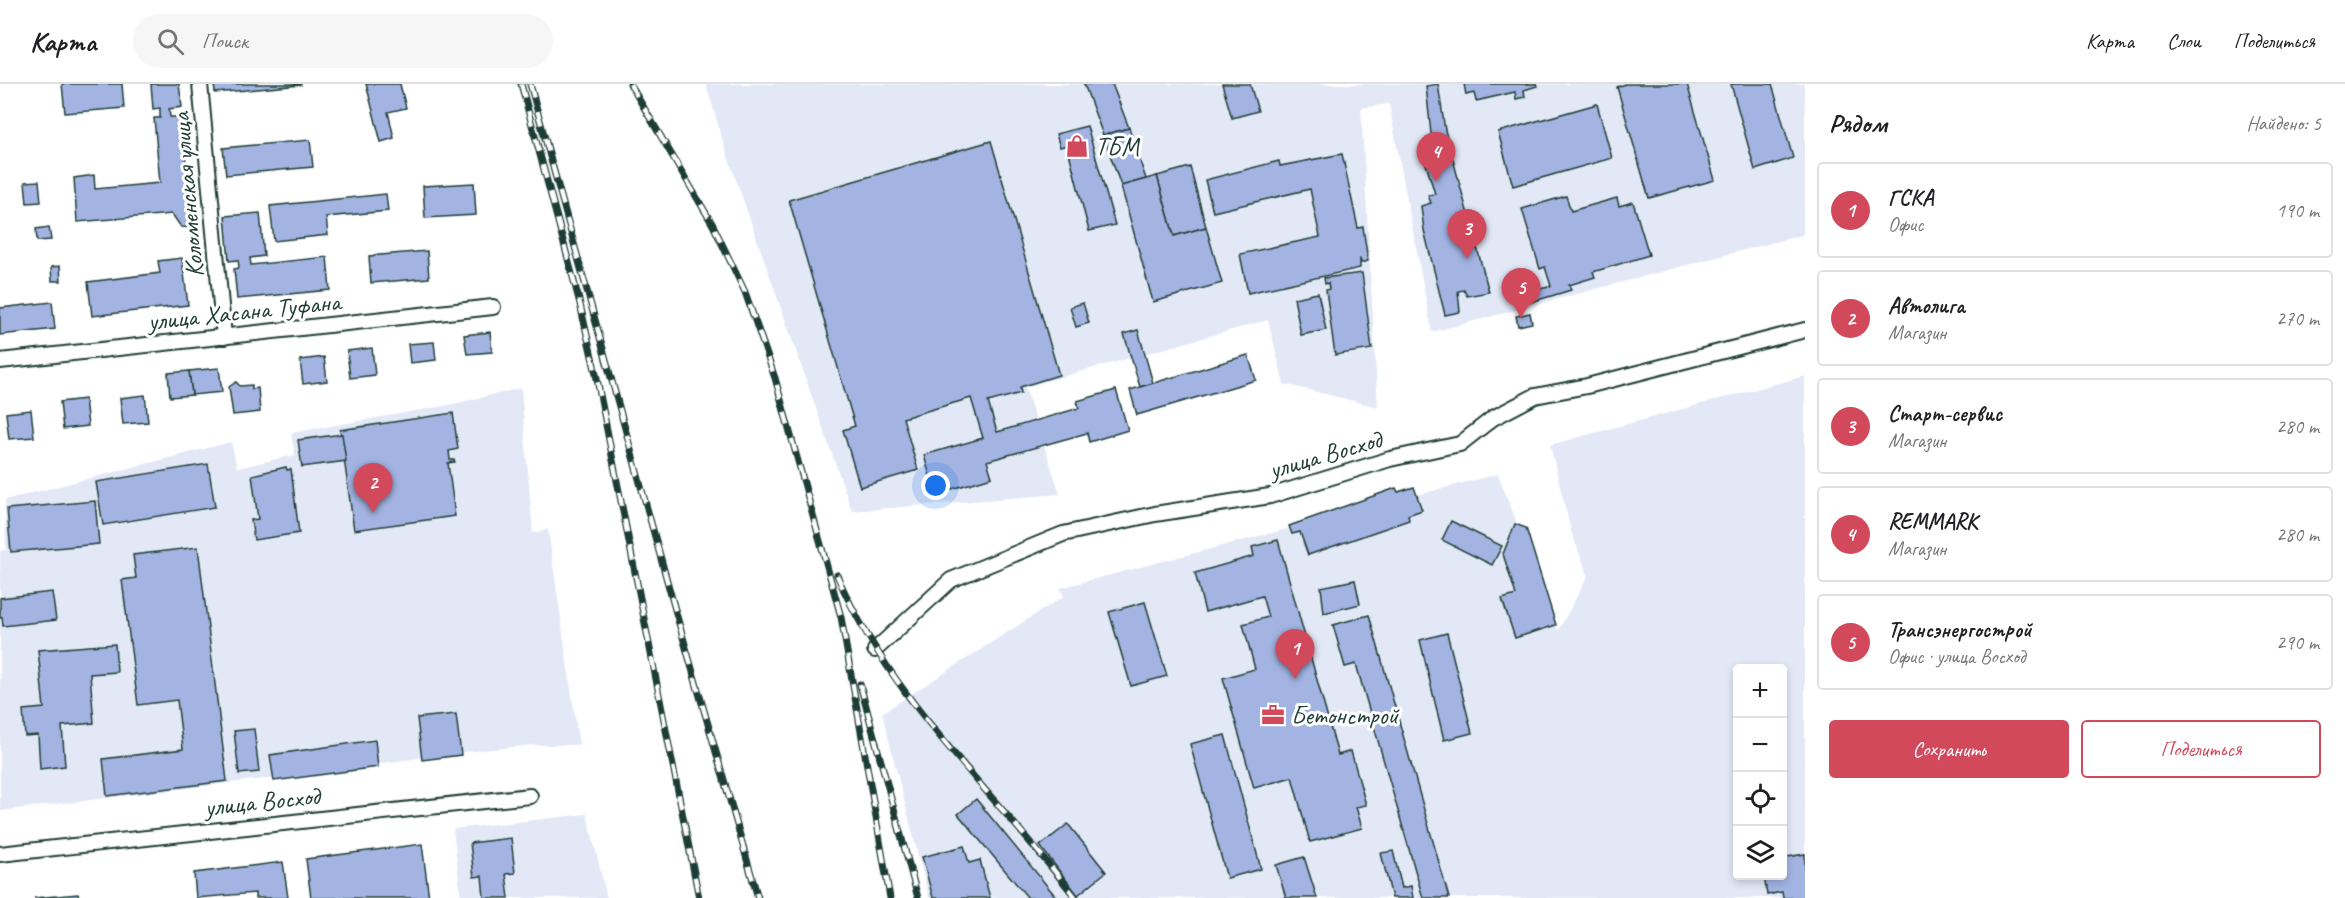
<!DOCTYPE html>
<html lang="ru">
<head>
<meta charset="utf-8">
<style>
	:root { --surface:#fff; --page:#f6f6f6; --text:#202124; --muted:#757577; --line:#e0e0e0; --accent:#d1495b }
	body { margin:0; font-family:Caveat,sans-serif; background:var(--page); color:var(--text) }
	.controls { position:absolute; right:18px; bottom:18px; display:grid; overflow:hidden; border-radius:6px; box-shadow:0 3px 9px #0003 }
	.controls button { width:54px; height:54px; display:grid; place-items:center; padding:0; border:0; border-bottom:2px solid var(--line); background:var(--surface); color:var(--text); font:30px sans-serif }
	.you { position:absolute; left:936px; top:402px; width:21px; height:21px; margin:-15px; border:4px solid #fff; border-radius:50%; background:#1a73e8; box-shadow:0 0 0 9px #1a73e833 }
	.badge { display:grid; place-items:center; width:39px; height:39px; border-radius:50%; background:var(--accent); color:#fff; font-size:20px; font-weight:700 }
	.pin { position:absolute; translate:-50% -50px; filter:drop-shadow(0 2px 3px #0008) }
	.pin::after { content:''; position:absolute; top:32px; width:21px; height:18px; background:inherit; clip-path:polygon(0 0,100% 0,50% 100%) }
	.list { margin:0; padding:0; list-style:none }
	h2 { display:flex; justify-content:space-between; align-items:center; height:78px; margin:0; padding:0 24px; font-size:26px }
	h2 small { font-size:20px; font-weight:400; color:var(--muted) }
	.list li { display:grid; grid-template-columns:39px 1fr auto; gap:18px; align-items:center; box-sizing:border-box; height:96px; margin:0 12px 12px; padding:0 12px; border:2px solid var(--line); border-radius:6px }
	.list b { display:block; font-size:22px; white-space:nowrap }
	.list p { margin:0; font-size:20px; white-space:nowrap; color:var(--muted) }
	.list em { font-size:20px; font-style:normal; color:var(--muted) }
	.actions { display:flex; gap:12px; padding:18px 24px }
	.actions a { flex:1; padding:14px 0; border:2px solid var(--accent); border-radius:6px; text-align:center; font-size:21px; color:var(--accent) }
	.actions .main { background:var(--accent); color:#fff }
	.icon { flex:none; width:33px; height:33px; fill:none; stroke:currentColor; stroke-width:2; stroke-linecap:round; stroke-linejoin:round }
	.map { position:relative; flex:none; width:1805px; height:814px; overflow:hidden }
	header { display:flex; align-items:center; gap:36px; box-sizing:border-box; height:84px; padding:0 30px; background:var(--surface); border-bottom:2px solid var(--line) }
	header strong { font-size:28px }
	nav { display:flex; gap:33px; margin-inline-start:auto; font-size:21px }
	.search { width:420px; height:54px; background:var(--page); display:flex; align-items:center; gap:15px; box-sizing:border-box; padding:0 21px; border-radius:33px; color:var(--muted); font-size:22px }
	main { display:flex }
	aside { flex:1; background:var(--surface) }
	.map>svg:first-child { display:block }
</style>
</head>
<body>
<header>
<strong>Карта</strong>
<div class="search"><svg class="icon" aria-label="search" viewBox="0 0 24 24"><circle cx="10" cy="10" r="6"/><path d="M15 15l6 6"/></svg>Поиск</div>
<nav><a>Карта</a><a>Слои</a><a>Поделиться</a></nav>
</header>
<main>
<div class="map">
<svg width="1805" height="814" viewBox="0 0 1805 814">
	<rect width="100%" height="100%" fill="#fff"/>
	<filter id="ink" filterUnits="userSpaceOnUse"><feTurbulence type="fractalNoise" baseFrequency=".0167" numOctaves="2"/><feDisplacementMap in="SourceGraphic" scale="12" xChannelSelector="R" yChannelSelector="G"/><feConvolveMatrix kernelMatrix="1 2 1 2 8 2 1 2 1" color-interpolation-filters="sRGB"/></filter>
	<g filter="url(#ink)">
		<g fill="#e3e8f7" fill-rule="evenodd">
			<polygon points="706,0 1805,0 1805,150 1432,248 1389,20 1361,24 1378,323 1284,300 1268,236 1025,303 1060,410 852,427 724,61"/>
			<path d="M1805 292V814H929L882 629 1064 512 1060 504 1498 390 1558 547 1588 492 1571 447 1550 361ZM1738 584H1782V792H1738Z"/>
			<polygon points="521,304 533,449 548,445 579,661 533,661 464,668 264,695 0,727 0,467 6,466 5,416 231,358 237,384 295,371 291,349 449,321"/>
			<polygon points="587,730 607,814 461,814 453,745"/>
		</g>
		<g fill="#a3b4e3" stroke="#1f3d34" stroke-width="1.5">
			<polygon points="62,0 122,0 124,24 65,29"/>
			<polygon points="151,0 179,0 182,23 169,25 170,33 182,33 190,128 196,134 198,144 181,143 172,130 77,138 74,94 94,91 95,105 160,99 154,34 160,34 160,24 153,25"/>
			<polygon points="214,0 301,0 301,1 215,9"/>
			<polygon points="366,0 400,0 406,24 388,28 394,54 381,58"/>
			<polygon points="1084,0 1112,0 1129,44 1103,51"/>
			<polygon points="1222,0 1250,0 1258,27 1232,34"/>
			<polygon points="1438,0 1445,46 1489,208 1467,212 1464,206 1458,207 1460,228 1445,231 1424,146 1421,122 1431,119 1428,111 1435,110 1425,77 1436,72 1431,50 1426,2"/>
			<polygon points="1464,0 1536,0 1537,2 1524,6 1525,13 1516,15 1515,8 1476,17 1474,9 1466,11"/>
			<polygon points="1625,0 1687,0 1715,96 1649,114 1617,3"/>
			<polygon points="1731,0 1772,0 1793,74 1755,86"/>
			<polygon points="1597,20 1612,74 1513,102 1498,48"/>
			<polygon points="1087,42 1115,141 1089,147 1067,61 1060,63 1056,50"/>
			<polygon points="1129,44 1146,95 1121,102 1103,51"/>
			<polygon points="310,56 313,83 226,91 223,64"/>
			<polygon points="991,57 1059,291 1020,303 1021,309 988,318 997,348 1079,324 1077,317 1116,306 1128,346 1089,358 1087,349 987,377 992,393 935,410 924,371 983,354 971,314 903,334 918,386 860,403 843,346 855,342 789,116"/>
			<polygon points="1342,70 1358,144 1363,143 1368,177 1361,179 1360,174 1360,184 1248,209 1240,170 1320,153 1310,105 1213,128 1205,96 1279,77 1280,82"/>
			<polygon points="1190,83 1206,143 1174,152 1157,92"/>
			<polygon points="1157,92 1174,152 1206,143 1222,199 1153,218 1121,102"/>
			<polygon points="39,97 41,118 27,119 25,98"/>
			<polygon points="474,99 476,131 425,134 423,102"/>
			<polygon points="386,110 388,127 326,133 328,151 274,157 270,122"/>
			<polygon points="1566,112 1571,127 1617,114 1619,122 1633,118 1649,171 1593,188 1595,193 1569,201 1571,206 1518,222 1515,212 1551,202 1545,183 1540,185 1522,125"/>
			<polygon points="260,129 264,172 250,174 251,181 327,173 330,206 237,215 234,185 239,184 238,176 229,177 225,132"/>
			<polygon points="49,143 51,156 37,157 36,145"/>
			<polygon points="427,167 429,194 371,199 369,172"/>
			<polygon points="182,174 188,221 92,232 88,198 160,189 158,177"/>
			<polygon points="60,182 61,197 52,197 51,183"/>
			<polygon points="1362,189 1372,265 1335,271 1326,206 1329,205 1328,199 1325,200 1324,194"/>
			<polygon points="1318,209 1326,246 1301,251 1294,214"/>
			<polygon points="52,218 55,245 0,251 0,224"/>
			<polygon points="1083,219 1089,239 1076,243 1070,223"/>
			<polygon points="1530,229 1532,239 1518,242 1516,232"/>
			<polygon points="1138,246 1153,299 1140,303 1124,250"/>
			<polygon points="490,248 492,268 467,270 464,251"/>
			<polygon points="434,258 436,276 410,279 408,260"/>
			<polygon points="372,264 375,291 350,294 347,267"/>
			<polygon points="1248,271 1256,296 1137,331 1130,306"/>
			<polygon points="324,273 327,297 303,300 300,276"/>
			<polygon points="219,284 222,308 192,311 189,287"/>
			<polygon points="189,287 192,311 170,313 168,289"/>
			<polygon points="236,298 240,302 252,301 252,305 258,304 260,328 233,331 229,303"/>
			<polygon points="145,311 148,338 123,340 120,314"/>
			<polygon points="85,315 88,342 63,345 60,318"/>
			<polygon points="31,326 34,353 9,355 6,329"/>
			<polygon points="453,329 458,365 449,367 450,376 454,376 455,378 448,379 455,432 354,446 340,346"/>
			<polygon points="342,350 346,377 302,383 298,356"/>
			<polygon points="208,380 215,423 103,441 96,398"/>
			<polygon points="286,383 287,386 291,385 299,449 254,456 251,436 258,435 252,391"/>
			<polygon points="1414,403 1422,426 1408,431 1409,436 1308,471 1300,448 1292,450 1289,442 1396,404 1398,408"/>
			<polygon points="95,417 99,460 11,468 7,425"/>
			<polygon points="1451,437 1502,462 1492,481 1442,456"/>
			<polygon points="1515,440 1526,444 1556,541 1515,554 1502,515 1516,511 1503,470"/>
			<polygon points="1278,456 1338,671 1351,667 1366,721 1356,723 1362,744 1310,758 1292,693 1254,704 1223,594 1255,585 1243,540 1268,533 1262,512 1205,528 1195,489 1254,472 1252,463"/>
			<polygon points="198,463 227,697 107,712 103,675 183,665 177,616 138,621 122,496 136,494 133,471"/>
			<polygon points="1355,496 1360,520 1324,529 1321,503"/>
			<polygon points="52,508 56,536 3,542 2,533 0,534 0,514"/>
			<polygon points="1145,518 1167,592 1131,602 1109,528"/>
			<polygon points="1369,531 1449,814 1423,814 1356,580 1345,583 1333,541"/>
			<polygon points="1447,549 1472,649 1444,656 1420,556"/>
			<polygon points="115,560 117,588 90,590 94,639 62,642 65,682 40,685 38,651 25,652 23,626 44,624 38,566"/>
			<polygon points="456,630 461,671 422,676 417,634"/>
			<polygon points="254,645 259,688 239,690 234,647"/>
			<polygon points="1225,651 1261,785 1227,794 1190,660"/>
			<polygon points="375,656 378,683 274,697 270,671"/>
			<polygon points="976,715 1057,814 1028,814 958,730"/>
			<polygon points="1068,740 1106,788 1078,811 1040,762"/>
			<polygon points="511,754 515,789 506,790 509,814 484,814 482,792 474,793 470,759"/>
			<polygon points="422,760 429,814 311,814 306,775"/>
			<polygon points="964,762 969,779 980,776 990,814 933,814 922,773"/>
			<polygon points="1393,767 1402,804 1411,802 1413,814 1392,814 1381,769"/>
			<polygon points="1805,770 1805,814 1783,814 1782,808 1767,811 1764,792 1782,792 1782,774"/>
			<polygon points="1304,773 1317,814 1286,814 1276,781"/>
			<polygon points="283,778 288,814 255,814 255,809 196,814 194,789"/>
			<polygon points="78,810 79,814 34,814"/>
		</g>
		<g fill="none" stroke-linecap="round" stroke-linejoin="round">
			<g stroke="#1f3d34" stroke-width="18">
				<g id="street">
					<polyline points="200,0 224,253"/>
					<polyline points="0,277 493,223"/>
					<polyline points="875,566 951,496 1063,450 1155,430 1270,412 1390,375 1460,360 1493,334 1535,312 1587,302 1805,246"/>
					<polyline points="0,770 530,712"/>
				</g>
			</g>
			<use href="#street" stroke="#fff" stroke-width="14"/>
			<g stroke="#1f3d34" stroke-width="7">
				<g id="rail">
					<polyline points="521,0 579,216 596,290 699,814"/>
					<polyline points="530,0 674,522 758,814"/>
					<polyline points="630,0 713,141 745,208 775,294 841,533 890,814"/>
					<path d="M837 491C890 616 994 708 1076 814"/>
					<polyline points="860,600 918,814"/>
				</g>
			</g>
			<use href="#rail" stroke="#fff" stroke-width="4.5" stroke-dasharray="14" stroke-linecap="butt"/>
		</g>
	</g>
	<defs>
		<g id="shop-bare" transform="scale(1.8)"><path d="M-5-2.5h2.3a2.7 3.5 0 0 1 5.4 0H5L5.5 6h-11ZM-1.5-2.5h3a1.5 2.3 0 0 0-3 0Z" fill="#d1495b" stroke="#fff" stroke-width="2.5" paint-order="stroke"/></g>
		<g id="office-bare" transform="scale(1.8)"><path d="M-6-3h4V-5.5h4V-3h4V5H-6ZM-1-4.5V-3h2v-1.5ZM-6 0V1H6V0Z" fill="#d1495b" stroke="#fff" stroke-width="2.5" paint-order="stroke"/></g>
	</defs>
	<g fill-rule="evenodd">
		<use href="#shop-bare" x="1077" y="62"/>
		<use href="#office-bare" x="1273" y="631"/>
	</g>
	<g text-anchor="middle" stroke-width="6" stroke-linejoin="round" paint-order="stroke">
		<g font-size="26" fill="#1f3d34" stroke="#fff" text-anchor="start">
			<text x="1095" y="71">ТБМ</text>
			<text x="1291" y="640">Бетонстрой</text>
		</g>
		<g font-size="26" fill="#1f3d34" stroke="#fff">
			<text transform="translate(187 111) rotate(-95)" y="9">Коломенская улица</text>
			<text transform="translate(244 227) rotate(-6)" y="9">улица Хасана Туфана</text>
			<text transform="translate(1325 370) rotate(-16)" y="9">улица Восход</text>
			<text transform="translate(262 717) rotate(-6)" y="9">улица Восход</text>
		</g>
	</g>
</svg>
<div class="controls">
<button>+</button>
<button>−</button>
<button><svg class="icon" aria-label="locate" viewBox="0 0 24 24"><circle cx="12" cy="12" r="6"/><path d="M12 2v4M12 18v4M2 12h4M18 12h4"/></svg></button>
<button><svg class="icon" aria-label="layers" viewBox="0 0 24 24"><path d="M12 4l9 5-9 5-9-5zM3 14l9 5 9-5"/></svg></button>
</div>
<div class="you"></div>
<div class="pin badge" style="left:1295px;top:595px">1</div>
<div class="pin badge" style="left:373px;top:429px">2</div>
<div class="pin badge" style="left:1467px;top:175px">3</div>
<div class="pin badge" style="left:1436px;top:98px">4</div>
<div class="pin badge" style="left:1521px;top:234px">5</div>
</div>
<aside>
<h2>Рядом<small>Найдено: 5</small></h2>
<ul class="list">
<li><span class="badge">1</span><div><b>ГСКА</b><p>Офис</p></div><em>190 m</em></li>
<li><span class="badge">2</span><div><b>Автолига</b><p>Магазин</p></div><em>270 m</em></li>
<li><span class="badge">3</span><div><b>Старт-сервис</b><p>Магазин</p></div><em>280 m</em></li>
<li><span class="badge">4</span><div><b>REMMARK</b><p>Магазин</p></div><em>280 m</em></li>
<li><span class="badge">5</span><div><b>Трансэнергострой</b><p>Офис · улица Восход</p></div><em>290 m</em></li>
</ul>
<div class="actions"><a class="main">Сохранить</a><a>Поделиться</a></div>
</aside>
</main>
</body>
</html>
